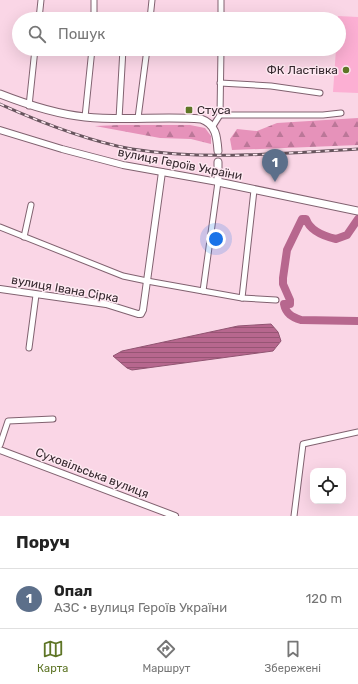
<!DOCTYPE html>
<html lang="uk">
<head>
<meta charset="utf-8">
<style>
	:root { --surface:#fff; --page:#f2f2f2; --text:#222; --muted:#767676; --line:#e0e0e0; --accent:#5e7526 }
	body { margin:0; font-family:Rubik,sans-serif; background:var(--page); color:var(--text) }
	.controls { position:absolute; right:12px; bottom:12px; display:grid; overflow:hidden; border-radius:8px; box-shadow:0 4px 16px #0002 }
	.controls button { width:36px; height:36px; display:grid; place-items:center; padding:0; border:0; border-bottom:1px solid var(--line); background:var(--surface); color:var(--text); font:20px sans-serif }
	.you { position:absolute; left:216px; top:239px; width:14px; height:14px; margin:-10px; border:3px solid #fff; border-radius:50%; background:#1a73e8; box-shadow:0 0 0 6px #1a73e833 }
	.badge { display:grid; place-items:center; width:26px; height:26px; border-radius:50%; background:var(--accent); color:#fff; font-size:13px; font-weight:700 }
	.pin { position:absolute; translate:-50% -33px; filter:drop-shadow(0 1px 2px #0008) }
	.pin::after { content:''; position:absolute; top:21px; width:14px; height:12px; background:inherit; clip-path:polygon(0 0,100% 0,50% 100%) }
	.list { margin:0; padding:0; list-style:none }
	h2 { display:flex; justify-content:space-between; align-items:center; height:52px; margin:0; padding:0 16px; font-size:17px }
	h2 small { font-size:13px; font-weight:400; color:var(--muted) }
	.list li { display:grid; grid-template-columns:26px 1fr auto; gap:12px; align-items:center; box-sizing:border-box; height:60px; padding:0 16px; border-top:1px solid var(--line) }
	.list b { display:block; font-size:15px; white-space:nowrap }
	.list p { margin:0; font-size:13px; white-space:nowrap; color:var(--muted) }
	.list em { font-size:13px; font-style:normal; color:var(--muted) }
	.icon { flex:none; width:22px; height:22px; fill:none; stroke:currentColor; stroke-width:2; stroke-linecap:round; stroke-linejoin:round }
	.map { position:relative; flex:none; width:358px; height:516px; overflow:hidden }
	.search { position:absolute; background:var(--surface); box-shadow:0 4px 16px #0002; left:12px; right:12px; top:12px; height:44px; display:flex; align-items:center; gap:10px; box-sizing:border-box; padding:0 14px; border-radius:22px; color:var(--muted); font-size:15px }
	.sheet { height:112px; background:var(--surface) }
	nav { display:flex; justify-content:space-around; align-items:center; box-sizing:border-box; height:56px; border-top:1px solid var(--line); background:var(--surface); font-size:11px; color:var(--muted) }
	nav a { display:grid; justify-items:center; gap:2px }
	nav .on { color:var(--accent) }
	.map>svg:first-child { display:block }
</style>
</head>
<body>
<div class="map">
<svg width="358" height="516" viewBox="0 0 358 516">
	<defs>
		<pattern id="forest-firs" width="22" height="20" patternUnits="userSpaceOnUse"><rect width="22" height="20" fill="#e692ba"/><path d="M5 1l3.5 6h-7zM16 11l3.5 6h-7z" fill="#bb7798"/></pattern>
		<pattern id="water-rules" width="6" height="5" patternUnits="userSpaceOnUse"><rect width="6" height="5" fill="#b7678e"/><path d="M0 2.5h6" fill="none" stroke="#965574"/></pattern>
	</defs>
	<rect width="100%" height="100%" fill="#fad6e6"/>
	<g fill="url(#forest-firs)">
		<polygon points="358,118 358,145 232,150 230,139 237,129 257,131 277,123"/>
		<polygon points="119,125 190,125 205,128 211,136 211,144 191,139 160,138 95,126"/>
	</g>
	<polygon fill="#fcafd3" points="338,16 358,17 358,93 333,92 336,49 339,49 339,19 338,19"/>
	<polygon fill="url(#water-rules)" stroke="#905471" points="271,324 278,332 281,341 273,351 132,370 127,368 113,356 122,351 238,326"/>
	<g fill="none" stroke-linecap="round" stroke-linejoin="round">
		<path stroke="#b7678e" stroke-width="8" d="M358 219 347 235 336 239C323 236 310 231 306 219H302L287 250 283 278V284L290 300V304H284C286 314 292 317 301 320L358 321"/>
		<g stroke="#816270" stroke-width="7">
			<g id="minor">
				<polyline points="94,0 94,15 96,19"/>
				<polyline points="221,0 221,19"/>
				<polyline points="39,19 41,0"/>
				<polyline points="150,19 152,0"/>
				<polyline points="314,49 322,51"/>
				<polyline points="220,83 271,86 320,93"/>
				<polyline points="29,106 35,49"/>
				<polyline points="220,115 323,115 341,113"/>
				<polyline points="85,117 92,49"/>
				<polyline points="138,118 147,49"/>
				<polyline points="119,119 123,49"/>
				<polyline points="213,126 220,115 221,49"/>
				<polyline points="0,227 123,276 147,281 242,298 276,300"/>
				<polyline points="24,237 31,205"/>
				<polyline points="203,291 218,182"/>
				<polyline points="242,298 254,190"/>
				<polyline points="29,348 36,295"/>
				<polyline points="0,445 8,421 53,419"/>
				<polyline points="294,516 303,444 358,432"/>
			</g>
		</g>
		<g stroke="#816270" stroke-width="8">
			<g id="tertiary">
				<polyline points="0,130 62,149 123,165 218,182"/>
				<polyline points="0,289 106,304 138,314 141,314 143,310 162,172"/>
				<polyline points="0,450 175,516"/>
			</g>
		</g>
		<g stroke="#816270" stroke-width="9">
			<g id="secondary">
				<path d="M0 94C28 105 55 114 85 117 124 121 163 116 201 119 216 124 217 137 218 151"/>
				<polyline points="218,162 218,182 358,211"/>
			</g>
		</g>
		<use href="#minor" stroke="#fff" stroke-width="5"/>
		<use href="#tertiary" stroke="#fff" stroke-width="6"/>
		<use href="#secondary" stroke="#fff" stroke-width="7"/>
		<g stroke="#68555e" stroke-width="3">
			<path id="rail" d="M0 104C40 122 88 141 132 149 207 161 283 153 358 149"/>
		</g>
		<use href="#rail" stroke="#fee8f1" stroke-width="1.5" stroke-dasharray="4.5" stroke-linecap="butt"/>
	</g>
	<g fill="#5e7526" stroke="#fee8f1" stroke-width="1.5">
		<circle cx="346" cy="70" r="4"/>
		<rect x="185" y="106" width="8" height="8" rx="2"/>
	</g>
	<g text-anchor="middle" stroke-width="3" stroke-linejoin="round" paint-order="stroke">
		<g font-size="12" fill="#35282e" stroke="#fee8f1" text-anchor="end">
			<text x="338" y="74">ФК Ластівка</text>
			<text x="197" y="114" text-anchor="start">Стуса</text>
		</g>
		<g font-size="12" fill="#35282e" stroke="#fee8f1">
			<text transform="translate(180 164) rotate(11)" y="4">вулиця Героїв України</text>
			<text transform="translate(65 289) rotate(10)" y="4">вулиця Івана Сірка</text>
			<text transform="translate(92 473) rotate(21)" y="4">Суховільська вулиця</text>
		</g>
	</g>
</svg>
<div class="controls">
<button><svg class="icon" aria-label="locate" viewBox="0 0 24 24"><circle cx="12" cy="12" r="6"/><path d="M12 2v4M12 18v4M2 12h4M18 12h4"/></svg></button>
</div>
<div class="you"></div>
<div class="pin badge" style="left:275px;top:182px;background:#5c6f8a">1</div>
<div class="search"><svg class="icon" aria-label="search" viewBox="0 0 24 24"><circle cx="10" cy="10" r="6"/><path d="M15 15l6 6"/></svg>Пошук</div>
</div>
<section class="sheet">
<h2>Поруч<small></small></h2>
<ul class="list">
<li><span class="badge" style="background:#5c6f8a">1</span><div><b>Опал</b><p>АЗС · вулиця Героїв України</p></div><em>120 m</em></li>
</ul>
</section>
<nav>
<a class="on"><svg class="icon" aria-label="map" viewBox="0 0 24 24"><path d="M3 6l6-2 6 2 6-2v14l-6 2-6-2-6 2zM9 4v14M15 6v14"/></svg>Карта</a>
<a><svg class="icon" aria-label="directions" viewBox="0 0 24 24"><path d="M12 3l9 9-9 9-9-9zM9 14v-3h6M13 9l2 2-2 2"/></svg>Маршрут</a>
<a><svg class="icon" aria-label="saved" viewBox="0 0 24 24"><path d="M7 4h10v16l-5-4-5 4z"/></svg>Збережені</a>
</nav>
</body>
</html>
